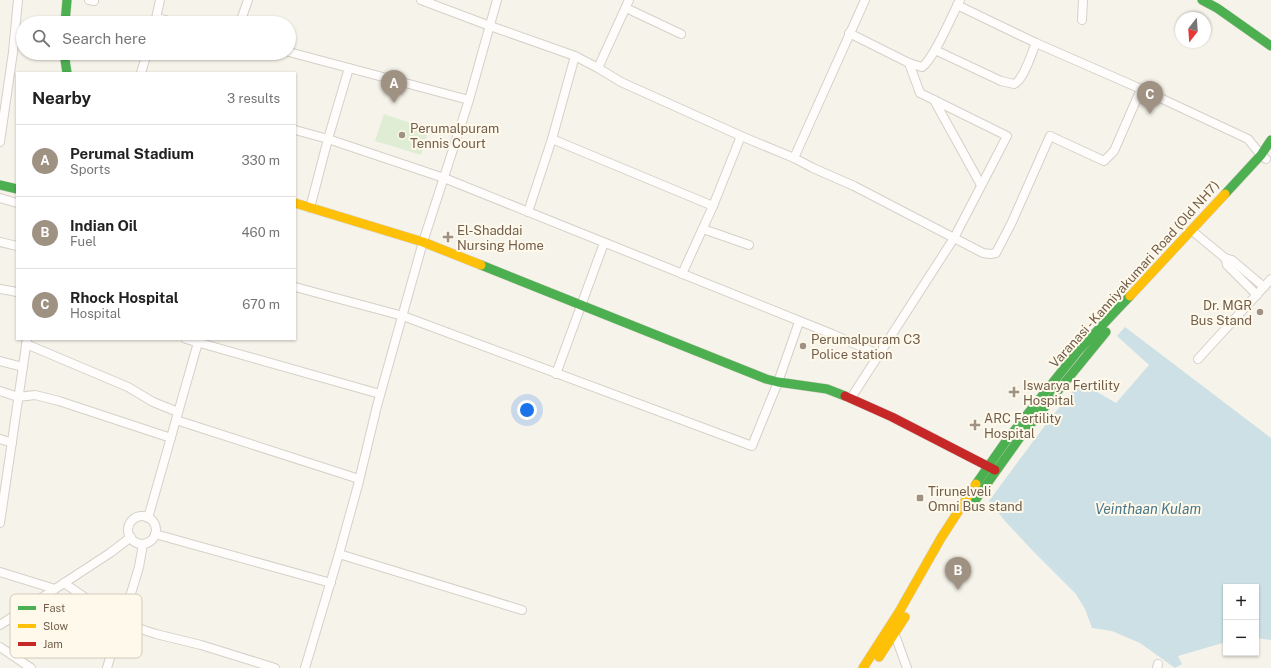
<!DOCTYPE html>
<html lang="en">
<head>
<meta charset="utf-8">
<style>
	:root { --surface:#fff; --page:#f6f6f6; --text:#222; --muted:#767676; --line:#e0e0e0; --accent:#a09283 }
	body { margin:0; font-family:"Public Sans",sans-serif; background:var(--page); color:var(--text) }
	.controls { position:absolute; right:12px; bottom:12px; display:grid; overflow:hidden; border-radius:0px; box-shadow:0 1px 3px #0004 }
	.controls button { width:36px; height:36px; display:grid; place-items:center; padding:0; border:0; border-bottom:1px solid var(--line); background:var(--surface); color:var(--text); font:20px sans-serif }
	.compass { position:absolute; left:1175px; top:12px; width:36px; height:36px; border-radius:50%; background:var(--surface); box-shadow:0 1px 3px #0004; rotate:197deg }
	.you { position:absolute; left:527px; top:410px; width:14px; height:14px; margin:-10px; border:3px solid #fff; border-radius:50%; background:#1a73e8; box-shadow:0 0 0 6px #1a73e833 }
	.badge { display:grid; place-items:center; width:26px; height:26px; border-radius:50%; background:var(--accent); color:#fff; font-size:13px; font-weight:700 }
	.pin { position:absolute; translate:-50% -33px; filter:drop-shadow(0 1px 2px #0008) }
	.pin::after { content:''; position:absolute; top:21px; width:14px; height:12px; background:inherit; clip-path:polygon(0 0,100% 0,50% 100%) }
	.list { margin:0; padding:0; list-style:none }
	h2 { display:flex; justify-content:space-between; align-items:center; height:52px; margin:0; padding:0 16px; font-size:17px }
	h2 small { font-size:13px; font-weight:400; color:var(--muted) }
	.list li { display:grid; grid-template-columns:26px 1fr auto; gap:12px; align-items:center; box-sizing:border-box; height:72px; padding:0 16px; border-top:1px solid var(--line) }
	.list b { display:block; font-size:15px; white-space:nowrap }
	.list p { margin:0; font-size:13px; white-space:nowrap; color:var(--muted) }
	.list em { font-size:13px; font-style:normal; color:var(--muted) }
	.icon { flex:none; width:22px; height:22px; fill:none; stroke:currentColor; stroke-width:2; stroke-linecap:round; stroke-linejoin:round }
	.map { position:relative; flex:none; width:1271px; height:668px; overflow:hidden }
	.search { position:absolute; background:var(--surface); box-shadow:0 1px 3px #0004; left:16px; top:16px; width:280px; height:44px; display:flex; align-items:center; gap:10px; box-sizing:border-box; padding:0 14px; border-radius:22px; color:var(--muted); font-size:15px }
	.panel { position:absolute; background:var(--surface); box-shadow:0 1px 3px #0004; left:16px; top:72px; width:280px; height:268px; border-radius:0px }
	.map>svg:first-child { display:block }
</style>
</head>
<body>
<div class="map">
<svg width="1271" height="668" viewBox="0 0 1271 668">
	<rect width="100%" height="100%" fill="#f6f3ea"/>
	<polygon fill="#e0edd5" points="384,114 429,129 421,155 375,141"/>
	<polygon fill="#cce0e6" points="1125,327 1271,438 1271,640 1256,638 1256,587 1226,587 1226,642 1178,656 1182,664 1175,668 1140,643 1112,631 1092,628 1085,609 1076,594 1032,550 1005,521 989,501 1049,420 1080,382 1116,403 1149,365 1117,336"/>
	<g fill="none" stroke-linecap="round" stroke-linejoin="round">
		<g stroke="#d5d0c8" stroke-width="10">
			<g id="street">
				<polyline points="89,0 94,1"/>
				<polyline points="421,0 490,26 575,56 598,68 621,82 741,136 794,158 865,0"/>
				<polyline points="957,5 1036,43 1141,89 1248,139 1261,155 1266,159"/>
				<polyline points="626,8 681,34"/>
				<polyline points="157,18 177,23"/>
				<polyline points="1082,20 1083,0"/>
				<polyline points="155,23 160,0"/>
				<polyline points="240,23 248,0"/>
				<path d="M849 33 909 63 922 67C934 59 952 15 960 0"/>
				<path d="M935 50 1001 81 1014 84C1024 80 1031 54 1036 43"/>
				<polyline points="289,52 469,100"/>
				<polyline points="598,68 629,0"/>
				<polyline points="141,73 147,53"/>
				<polyline points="934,100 981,185"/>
				<polyline points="295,130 328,139 444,178 832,334 878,354"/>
				<polyline points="552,139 713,206"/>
				<polyline points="0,142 13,52 18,0"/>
				<polyline points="794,158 813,168 854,186 983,253 990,254 996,253 1012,222 1050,136 1104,161 1114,151 1141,89"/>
				<polyline points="0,198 17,203"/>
				<polyline points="310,208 328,139 349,68"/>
				<polyline points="528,212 552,139 575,56"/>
				<polyline points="703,229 749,245"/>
				<polyline points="1196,234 1225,258 1232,260 1264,287"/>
				<polyline points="0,242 17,246"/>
				<polyline points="1225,258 1227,265 1257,295"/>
				<polyline points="682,274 713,206 741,136"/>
				<polyline points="295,287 403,316 752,446 778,382 799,322"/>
				<polyline points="0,289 17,292"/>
				<polyline points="186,339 380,394"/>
				<polyline points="26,344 128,387 153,402 178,412"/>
				<polyline points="1198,359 1271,279"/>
				<polyline points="0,361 23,367"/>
				<polyline points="556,374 604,243"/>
				<polyline points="0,391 18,397 35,395 59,401 171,438"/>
				<polyline points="851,398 954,238 1007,136 920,93 909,63"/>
				<polyline points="176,420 359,479"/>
				<polyline points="0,439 12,443"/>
				<circle cx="142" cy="530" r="14"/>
				<polyline points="148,518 199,339"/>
				<polyline points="0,523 27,339"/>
				<polyline points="155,534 331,583"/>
				<polyline points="339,554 522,610"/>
				<polyline points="0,572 55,589"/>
				<polyline points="64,583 122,623 156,634 201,645 275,668"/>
				<polyline points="0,625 110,553 131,537"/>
				<polyline points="892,632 895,635 907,668"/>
				<polyline points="0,647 31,668"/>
				<polyline points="107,668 118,630 122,623 139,567 143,544"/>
				<polyline points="305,668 339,554 358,485 377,406 423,242 469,100 497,0"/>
				<polyline points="1157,668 1158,664"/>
			</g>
		</g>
		<g stroke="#d6d0c8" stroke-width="10">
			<g id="fast">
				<polyline points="1202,0 1217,8 1271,46"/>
				<polyline points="65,23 67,0"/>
				<polyline points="64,53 67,73"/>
				<polyline points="0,185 17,189"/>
				<polyline points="1225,194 1261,155 1271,140"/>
				<polyline points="481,265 766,379 778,382 827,389 845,396"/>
				<polyline points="976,484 1006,441 1078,351 1130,296"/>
				<polyline points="974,502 1021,436 1106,332"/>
			</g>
		</g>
		<g stroke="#d6d0c8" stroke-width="10">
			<g id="slow">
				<polyline points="295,203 423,242 481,265"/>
				<polyline points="1130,296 1225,194"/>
				<polyline points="879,657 905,617"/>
				<polyline points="863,668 899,612 941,538 976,484"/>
			</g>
		</g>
		<g stroke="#d6d0c8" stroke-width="10">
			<polyline id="jam" points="845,396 892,417 995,470"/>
		</g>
		<use href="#street" stroke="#fefdfc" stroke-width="8"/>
		<use href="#fast" stroke="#4caf50" stroke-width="9"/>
		<use href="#slow" stroke="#ffc107" stroke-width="9"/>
		<use href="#jam" stroke="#c62828" stroke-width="9"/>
	</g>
	<g fill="#a09283" stroke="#fef9eb" stroke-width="1.5">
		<circle cx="402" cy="135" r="4"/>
		<path d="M446 231h4v4h4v4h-4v4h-4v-4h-4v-4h4z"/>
		<circle cx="1260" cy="312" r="4"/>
		<circle cx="803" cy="346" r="4"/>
		<path d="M1012 386h4v4h4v4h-4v4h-4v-4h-4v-4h4z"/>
		<path d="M973 419h4v4h4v4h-4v4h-4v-4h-4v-4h4z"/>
		<rect x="916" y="494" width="8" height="8" rx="2"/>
	</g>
	<g text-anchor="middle" stroke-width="4" stroke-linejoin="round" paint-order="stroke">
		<g font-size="13" fill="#725e4b" stroke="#fef9eb" text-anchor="start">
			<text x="410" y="133">Perumalpuram<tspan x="410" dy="15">Tennis Court</tspan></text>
			<text x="457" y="235">El-Shaddai<tspan x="457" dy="15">Nursing Home</tspan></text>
			<text x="1252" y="310" text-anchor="end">Dr. MGR<tspan x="1252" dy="15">Bus Stand</tspan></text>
			<text x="811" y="344">Perumalpuram C3<tspan x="811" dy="15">Police station</tspan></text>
			<text x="1023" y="390">Iswarya Fertility<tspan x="1023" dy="15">Hospital</tspan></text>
			<text x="984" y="423">ARC Fertility<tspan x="984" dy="15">Hospital</tspan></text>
			<text x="928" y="496">Tirunelveli<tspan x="928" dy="15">Omni Bus stand</tspan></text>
		</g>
		<g font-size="13" fill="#725e4b" stroke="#fef9eb">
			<text transform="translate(1134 274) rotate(-48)" y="5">Varanasi - Kanniyakumari Road (Old NH7)</text>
		</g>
		<g font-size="14" font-style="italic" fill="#49788b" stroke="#fef9eb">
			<text x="1148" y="514">Veinthaan Kulam</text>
		</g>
	</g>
	<rect x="10" y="594" width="132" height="64" rx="6" fill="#fef9eb" stroke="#d4cabb" stroke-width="1"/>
	<rect x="18" y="606" width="18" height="4" fill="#4caf50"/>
	<rect x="18" y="624" width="18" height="4" fill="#ffc107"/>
	<rect x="18" y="642" width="18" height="4" fill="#c62828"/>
	<g font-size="11" fill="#725e4b">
		<text x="43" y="612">Fast</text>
		<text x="43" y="630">Slow</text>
		<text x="43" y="648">Jam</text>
	</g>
</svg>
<div class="controls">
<button>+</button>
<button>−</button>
</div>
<svg class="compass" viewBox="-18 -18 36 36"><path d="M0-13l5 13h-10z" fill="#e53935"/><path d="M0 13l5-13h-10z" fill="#767676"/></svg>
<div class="you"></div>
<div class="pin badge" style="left:394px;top:103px">A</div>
<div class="pin badge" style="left:958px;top:590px">B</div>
<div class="pin badge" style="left:1150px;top:114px">C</div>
<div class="search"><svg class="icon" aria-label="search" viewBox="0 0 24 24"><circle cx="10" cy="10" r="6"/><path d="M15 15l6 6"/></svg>Search here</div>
<section class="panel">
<h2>Nearby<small>3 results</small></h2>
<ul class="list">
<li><span class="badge">A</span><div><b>Perumal Stadium</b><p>Sports</p></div><em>330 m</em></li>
<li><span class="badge">B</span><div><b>Indian Oil</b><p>Fuel</p></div><em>460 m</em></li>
<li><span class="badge">C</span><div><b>Rhock Hospital</b><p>Hospital</p></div><em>670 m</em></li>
</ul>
</section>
</div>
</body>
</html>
